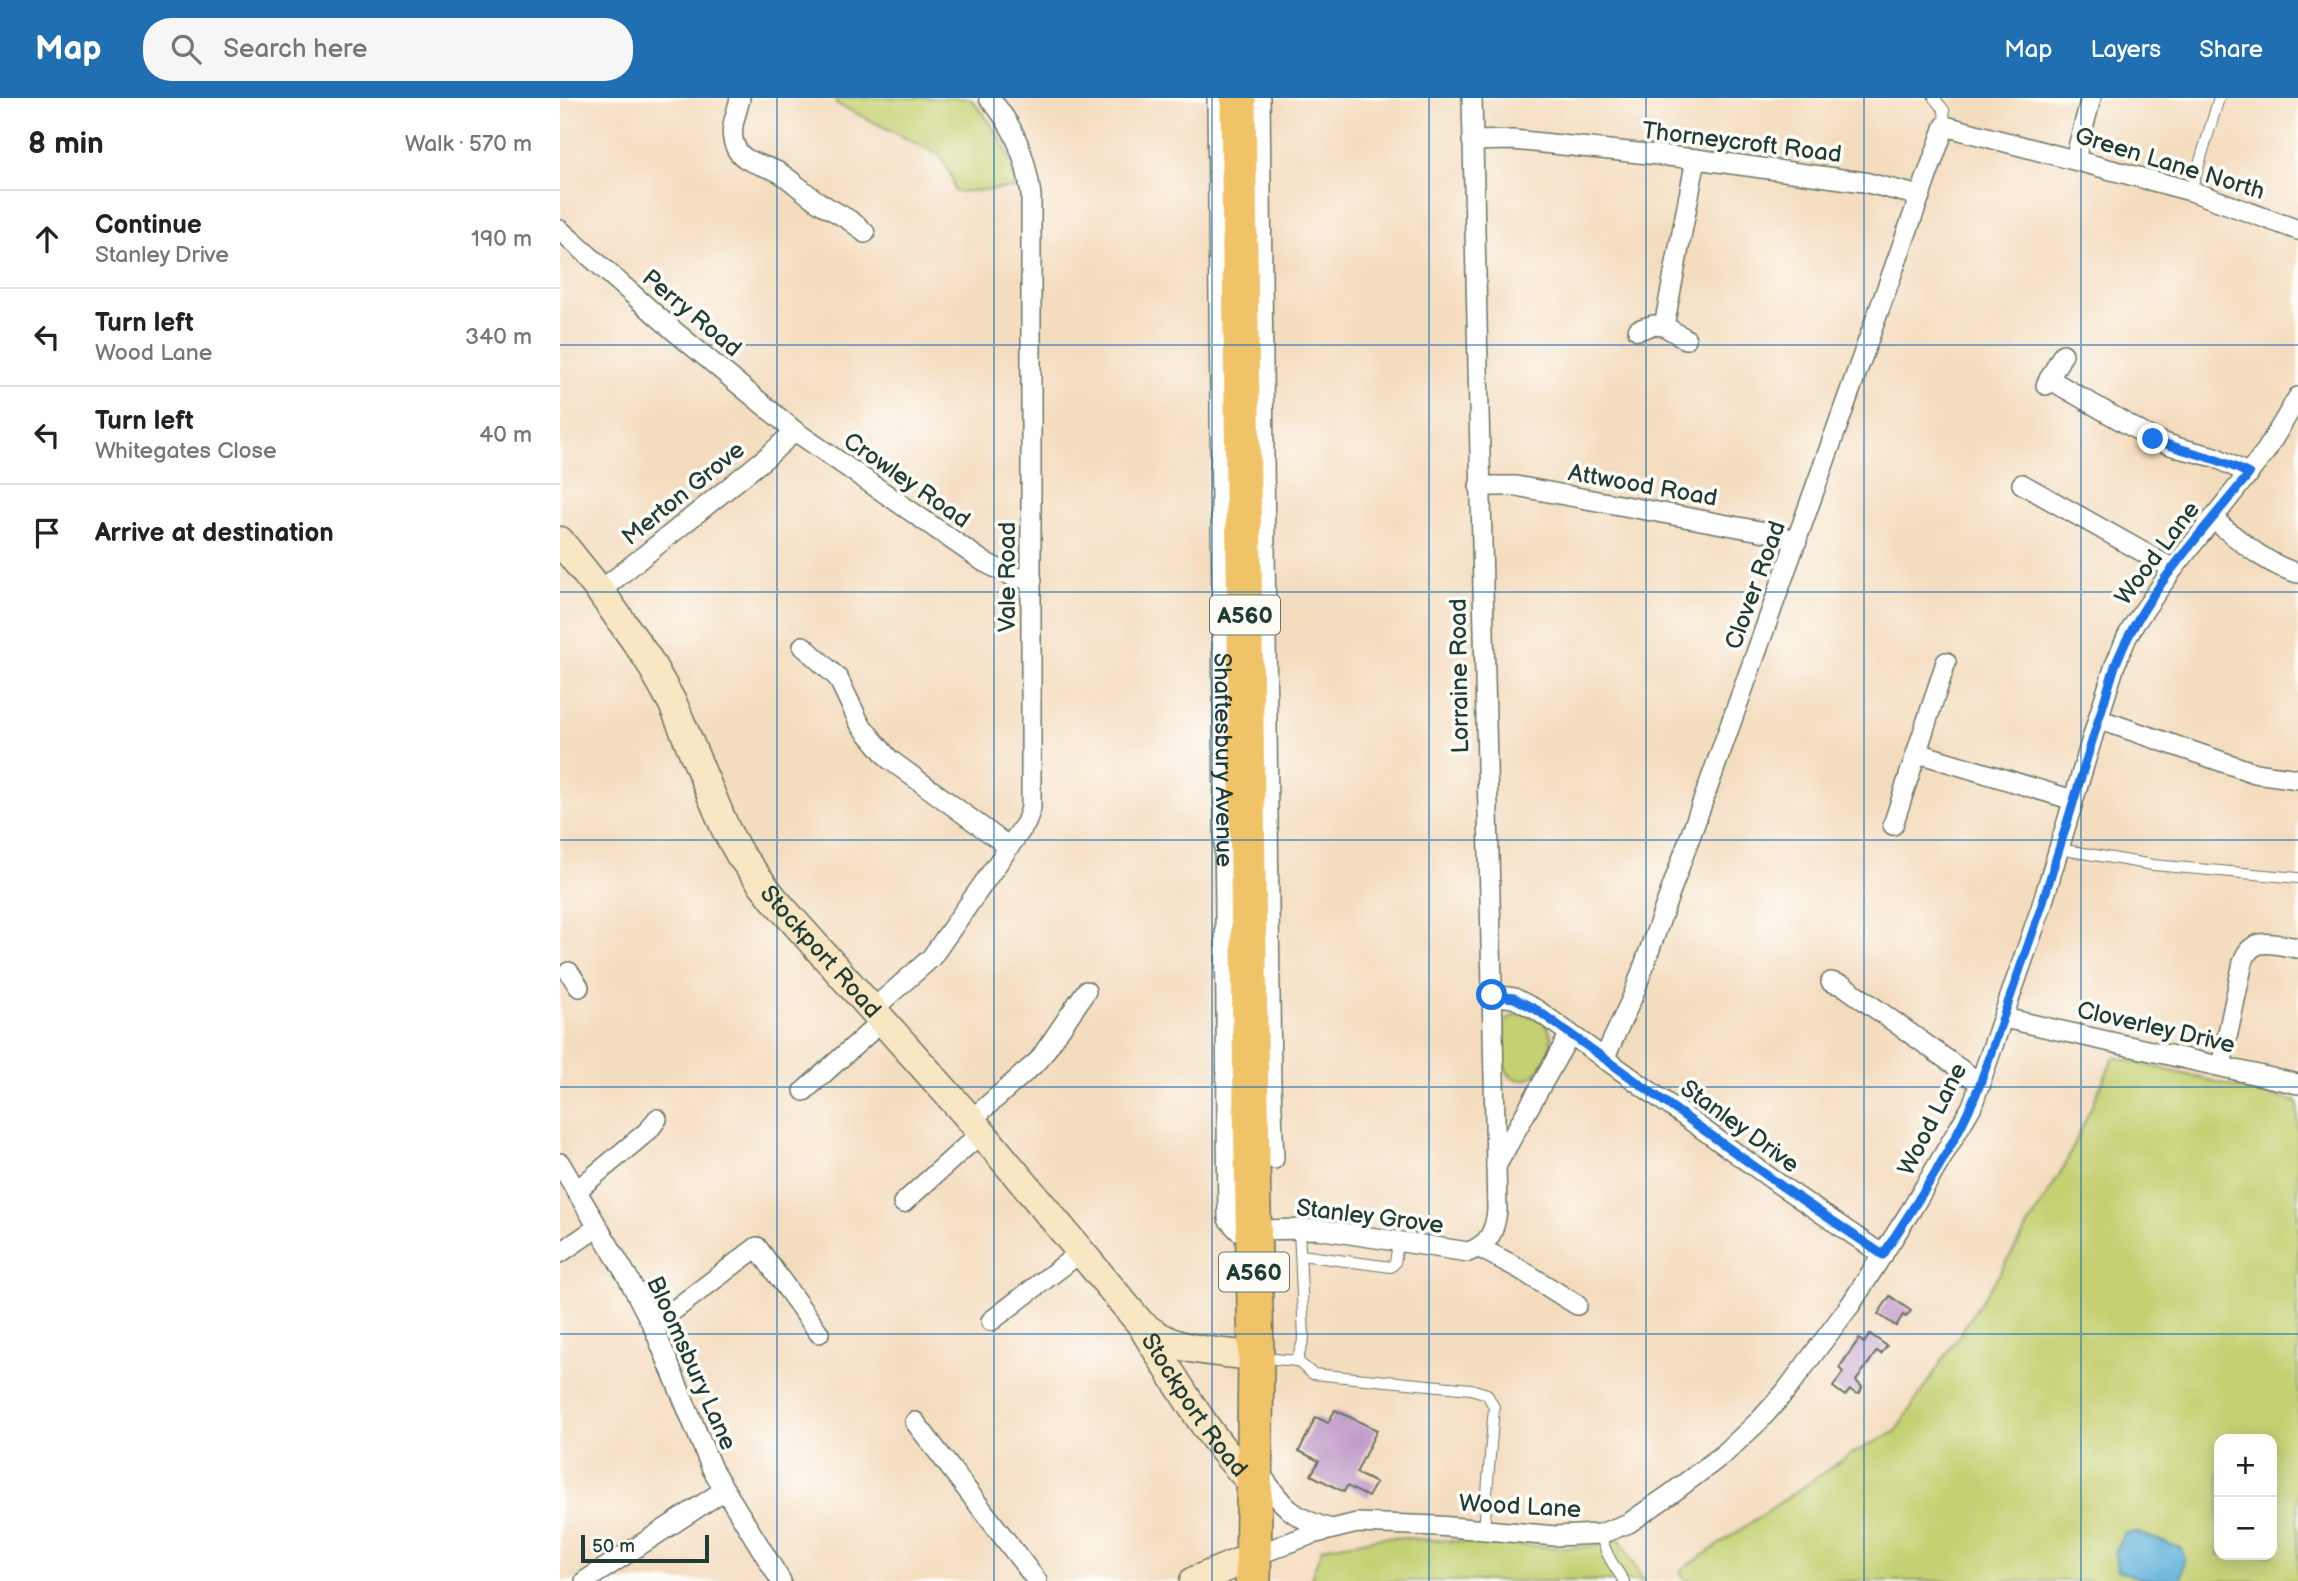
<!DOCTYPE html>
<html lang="en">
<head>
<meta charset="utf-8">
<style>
	:root { --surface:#fff; --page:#f6f6f6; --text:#222; --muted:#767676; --line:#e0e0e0; --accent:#1f6fb2 }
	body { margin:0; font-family:"Balsamiq Sans",sans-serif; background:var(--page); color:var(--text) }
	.controls { position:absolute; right:21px; bottom:21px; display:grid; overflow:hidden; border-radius:14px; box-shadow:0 4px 18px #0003 }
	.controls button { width:63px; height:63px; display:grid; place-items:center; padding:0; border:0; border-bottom:2px solid var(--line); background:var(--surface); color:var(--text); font:35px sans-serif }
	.scale { position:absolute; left:21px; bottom:18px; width:128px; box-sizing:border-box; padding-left:7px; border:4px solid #1f3d34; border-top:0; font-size:19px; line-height:24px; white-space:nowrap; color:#1f3d34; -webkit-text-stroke:5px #fdfcf7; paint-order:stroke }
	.stop { position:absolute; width:21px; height:21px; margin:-16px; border:5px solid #1a73e8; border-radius:50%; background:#fff }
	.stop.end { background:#1a73e8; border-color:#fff; box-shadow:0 2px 7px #0008 }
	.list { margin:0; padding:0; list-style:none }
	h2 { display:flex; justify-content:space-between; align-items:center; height:91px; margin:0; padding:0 28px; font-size:30px }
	h2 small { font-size:23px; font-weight:400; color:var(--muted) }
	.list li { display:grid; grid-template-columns:46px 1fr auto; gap:21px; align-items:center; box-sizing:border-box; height:98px; padding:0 28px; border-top:2px solid var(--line) }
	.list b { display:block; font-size:26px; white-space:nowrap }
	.list p { margin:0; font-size:23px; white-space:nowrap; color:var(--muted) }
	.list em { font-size:23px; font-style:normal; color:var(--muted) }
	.icon { flex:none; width:38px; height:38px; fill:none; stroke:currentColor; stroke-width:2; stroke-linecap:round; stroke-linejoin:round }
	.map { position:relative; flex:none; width:1738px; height:1483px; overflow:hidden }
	header { display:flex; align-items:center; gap:42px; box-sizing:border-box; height:98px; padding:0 35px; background:var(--accent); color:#fff }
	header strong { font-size:33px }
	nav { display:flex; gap:38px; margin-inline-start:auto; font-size:24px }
	.search { width:490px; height:63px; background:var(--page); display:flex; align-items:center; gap:18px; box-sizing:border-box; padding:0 24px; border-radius:28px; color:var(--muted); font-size:26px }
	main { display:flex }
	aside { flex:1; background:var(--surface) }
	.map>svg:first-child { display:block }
</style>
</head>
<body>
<header>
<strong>Map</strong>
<div class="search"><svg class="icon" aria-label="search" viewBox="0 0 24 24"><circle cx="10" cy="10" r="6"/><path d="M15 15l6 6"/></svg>Search here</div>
<nav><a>Map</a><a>Layers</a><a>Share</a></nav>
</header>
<main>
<aside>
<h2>8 min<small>Walk · 570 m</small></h2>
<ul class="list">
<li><svg class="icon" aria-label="ahead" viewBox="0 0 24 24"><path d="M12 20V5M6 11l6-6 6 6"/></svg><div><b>Continue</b><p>Stanley Drive</p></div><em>190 m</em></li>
<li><svg class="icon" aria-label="left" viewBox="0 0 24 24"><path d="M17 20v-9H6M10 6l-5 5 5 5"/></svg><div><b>Turn left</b><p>Wood Lane</p></div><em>340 m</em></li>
<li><svg class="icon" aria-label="left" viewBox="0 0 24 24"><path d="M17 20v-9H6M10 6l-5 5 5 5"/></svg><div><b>Turn left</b><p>Whitegates Close</p></div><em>40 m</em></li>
<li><svg class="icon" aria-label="arrive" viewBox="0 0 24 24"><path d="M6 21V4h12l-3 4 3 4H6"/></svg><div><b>Arrive at destination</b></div></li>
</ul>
</aside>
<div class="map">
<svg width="1738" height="1483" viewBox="0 0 1738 1483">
	<rect width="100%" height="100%" fill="#fdfcf7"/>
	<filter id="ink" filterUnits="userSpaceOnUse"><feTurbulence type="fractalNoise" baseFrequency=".0143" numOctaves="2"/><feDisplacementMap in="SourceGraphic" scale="14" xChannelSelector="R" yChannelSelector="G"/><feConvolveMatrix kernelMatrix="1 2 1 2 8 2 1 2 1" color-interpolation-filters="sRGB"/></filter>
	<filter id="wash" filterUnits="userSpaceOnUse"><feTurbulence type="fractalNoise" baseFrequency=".00686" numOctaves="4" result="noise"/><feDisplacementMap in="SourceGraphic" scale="28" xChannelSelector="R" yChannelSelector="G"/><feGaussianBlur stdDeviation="1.57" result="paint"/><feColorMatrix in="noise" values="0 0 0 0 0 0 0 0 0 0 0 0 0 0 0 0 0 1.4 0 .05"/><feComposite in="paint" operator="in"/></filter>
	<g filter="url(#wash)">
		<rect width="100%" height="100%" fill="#f4dcbe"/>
		<g fill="#c4d072" stroke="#728653" stroke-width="2" fill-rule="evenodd">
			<path d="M277 0H410C433 25 454 55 456 90L395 94 391 78 380 57 275 5Z"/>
			<path d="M960 916C987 918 1000 937 985 962 976 977 969 987 951 979 941 969 936 937 945 925 948 919 954 918 960 916Z"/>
			<path d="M1554 959 1738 1004V1483H1126L1120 1473 1291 1356 1335 1334 1438 1178 1505 1067ZM1659 1341H1712V1457H1659Z"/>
			<polygon points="826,1439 1007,1450 1037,1448 1060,1441 1083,1483 750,1483 762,1450"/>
		</g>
		<path fill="#5db0d9" stroke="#3e7686" stroke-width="2" d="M1576 1434 1621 1450 1625 1460 1621 1481C1601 1483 1574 1482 1557 1471L1555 1454 1564 1435Z"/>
		<g id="blocks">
			<g fill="#c19cc9">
				<polygon points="1330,1198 1351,1213 1346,1219 1343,1217 1336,1228 1318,1216"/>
				<polygon points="1310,1236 1327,1248 1321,1256 1317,1253 1296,1283 1302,1289 1300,1295 1297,1296 1290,1292 1285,1298 1273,1289 1283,1274 1279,1270 1299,1241 1304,1245"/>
				<polygon points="775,1312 817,1332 796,1375 816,1385 808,1399 787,1388 784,1394 751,1377 759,1363 739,1353 756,1319 768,1325"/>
			</g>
		</g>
	</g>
	<g filter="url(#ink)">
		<use href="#blocks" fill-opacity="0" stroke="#6a7564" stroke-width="2"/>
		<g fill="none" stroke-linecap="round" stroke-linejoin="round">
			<g stroke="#6a7564" stroke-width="12">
				<g id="lane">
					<polyline points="1374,0 1384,12 1385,28"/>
					<polyline points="1631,93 1659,0"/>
					<polyline points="1499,751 1593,767 1738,780"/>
					<polyline points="741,1157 831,1169 835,1165 838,1144"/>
					<polyline points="704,1260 737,1263 744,1240 739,1131"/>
					<polyline points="737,1263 753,1276 911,1291 927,1296 934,1309 924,1432"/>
					<path d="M1041 1436C1044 1454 1054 1468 1064 1483"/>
				</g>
			</g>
			<g stroke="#6a7564" stroke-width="22">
				<g id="street">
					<path d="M180 0C177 16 168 31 175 48 182 66 205 66 220 75 234 84 246 96 260 105 276 115 292 121 305 135"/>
					<path id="s1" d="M657 0 668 1121 678 1132 757 1131 908 1154C929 1147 935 1133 937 1112L912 0"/>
					<polyline points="700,0 711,987 714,1061"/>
					<polyline points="912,43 953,42 1136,61 1304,84 1360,98"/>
					<polyline points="1515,61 1531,0"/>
					<polyline points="0,132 113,232 235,333 424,464 452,478 472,482"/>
					<polyline points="1104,228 1136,61"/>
					<polyline points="1078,232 1093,227 1104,228 1126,241"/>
					<polyline points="1489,281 1593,341 1619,350 1655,359 1689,376"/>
					<polyline points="1486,287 1503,256"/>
					<polyline points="1462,386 1613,471"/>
					<polyline points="919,388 956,388 1211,435 1237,443"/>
					<path d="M1653 421C1678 441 1706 467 1738 475"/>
					<polyline points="40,493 208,358 235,333"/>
					<polyline points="243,548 278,580 300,626 329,661 449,749"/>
					<polyline points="1538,621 1695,675 1738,681"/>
					<polyline points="1358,655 1513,702"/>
					<polyline points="1333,727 1386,564"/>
					<polyline points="9,874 19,889"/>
					<polyline points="1271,884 1284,888 1421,986"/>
					<polyline points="932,897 954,900 977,912 1223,1089 1323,1157"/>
					<path d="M312 912 371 860 449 749 466 725 471 710V97C466 60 455 28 429 0"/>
					<polyline points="1444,920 1738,986"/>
					<polyline points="1044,961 1073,898 1385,28 1631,93 1738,132"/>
					<path d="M1661 968 1683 864C1692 836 1715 847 1738 850"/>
					<polyline points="244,993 322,923"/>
					<polyline points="411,1022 479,962 526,893"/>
					<polyline points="0,1065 67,1178 93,1228 152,1371 221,1483"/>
					<polyline points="936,1068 1010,936"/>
					<polyline points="16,1093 89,1032 97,1021"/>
					<polyline points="343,1105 421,1035"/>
					<polyline points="920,1150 958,1170 1017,1207"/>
					<polyline points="0,1155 38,1129"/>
					<polyline points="431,1223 521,1154"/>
					<polyline points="93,1228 197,1149 259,1235"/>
					<polyline points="355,1324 477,1483"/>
					<path d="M697 1371C722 1406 728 1419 771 1431"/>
					<polyline points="694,1458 752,1436 797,1425 878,1428 996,1438 1040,1436 1069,1425 1112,1395 1165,1355 1200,1322 1225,1294 1291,1206 1353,1109 1412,1008 1481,810 1538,621 1555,567 1567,539 1575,525 1613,471 1706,353 1738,299"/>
					<polyline points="25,1483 163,1393"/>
				</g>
			</g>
			<g stroke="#6a7564" stroke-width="31">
				<g id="secondary">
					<path id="s2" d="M0 443 40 493 88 561 113 606 166 732 180 757 214 801 411 1022 580 1225C618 1257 650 1251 696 1259"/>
					<path id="s3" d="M585 1233C616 1283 651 1345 694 1386"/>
					<polyline points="634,1483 694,1458"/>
				</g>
			</g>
			<g stroke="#6a7564" stroke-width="38">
				<polyline id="highway" points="678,0 691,1010 696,1259 693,1483"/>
			</g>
			<use href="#lane" stroke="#fff" stroke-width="10"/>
			<use href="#street" stroke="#fff" stroke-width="19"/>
			<use href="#secondary" stroke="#f9e7c3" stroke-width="28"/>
			<use href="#highway" stroke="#f0c369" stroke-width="35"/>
		</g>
	</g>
	<g fill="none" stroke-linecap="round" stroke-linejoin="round" filter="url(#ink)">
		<path stroke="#1a73e8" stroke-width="9" d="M932 897 954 900 977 912 1223 1089 1323 1157C1358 1102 1396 1047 1420 986L1481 810 1555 568C1583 496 1641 436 1689 376 1656 358 1626 355 1593 341"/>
	</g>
	<path fill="none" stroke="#1f6fb2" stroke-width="2" stroke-opacity="0.55" d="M217 0V1483M434 0V1483M652 0V1483M869 0V1483M1086 0V1483M1304 0V1483M1521 0V1483M0 247H1738M0 494H1738M0 742H1738M0 989H1738M0 1236H1738"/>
	<g text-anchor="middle" stroke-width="7" stroke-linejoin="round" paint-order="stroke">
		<g fill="#fdfcf7" stroke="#62766e" stroke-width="2">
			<rect x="650" y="497.5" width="70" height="39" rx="5"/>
			<rect x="659" y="1154.5" width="70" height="39" rx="5"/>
		</g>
		<g font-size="23" font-weight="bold" fill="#1f3d34">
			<text x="685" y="525">A560</text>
			<text x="694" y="1182">A560</text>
		</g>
		<g font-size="24" fill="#1f3d34" stroke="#fdfcf7">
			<text transform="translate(1182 44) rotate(7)" y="8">Thorneycroft Road</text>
			<text transform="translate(1610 65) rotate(17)" y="8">Green Lane North</text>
			<text transform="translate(132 215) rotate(40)" y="8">Perry Road</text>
			<text transform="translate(347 382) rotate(35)" y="8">Crowley Road</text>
			<text transform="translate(1083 387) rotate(10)" y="8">Attwood Road</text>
			<text transform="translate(123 395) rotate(-39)" y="8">Merton Grove</text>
			<text transform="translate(1597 455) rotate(-53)" y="8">Wood Lane</text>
			<text transform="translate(447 479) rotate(-90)" y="8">Vale Road</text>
			<text transform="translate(1195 487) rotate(-70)" y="8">Clover Road</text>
			<text transform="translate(899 578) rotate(-91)" y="8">Lorraine Road</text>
			<text dy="8" stroke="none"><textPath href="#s1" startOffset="662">Shaftesbury Avenue</textPath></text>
			<text dy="8" stroke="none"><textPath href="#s2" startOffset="490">Stockport Road</textPath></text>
			<text transform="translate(1596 929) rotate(13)" y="8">Cloverley Drive</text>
			<text transform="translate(1372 1021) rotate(-63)" y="8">Wood Lane</text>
			<text transform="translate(1180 1028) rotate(36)" y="8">Stanley Drive</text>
			<text transform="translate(810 1118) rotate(7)" y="8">Stanley Grove</text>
			<text transform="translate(132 1265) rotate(66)" y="8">Bloomsbury Lane</text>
			<text dy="8" stroke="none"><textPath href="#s3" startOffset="89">Stockport Road</textPath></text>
			<text transform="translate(960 1408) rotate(3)" y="8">Wood Lane</text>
		</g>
	</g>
</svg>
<div class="controls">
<button>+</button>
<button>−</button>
</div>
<div class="scale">50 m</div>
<div class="stop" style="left:932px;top:897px"></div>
<div class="stop end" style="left:1593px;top:341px"></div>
</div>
</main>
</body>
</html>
